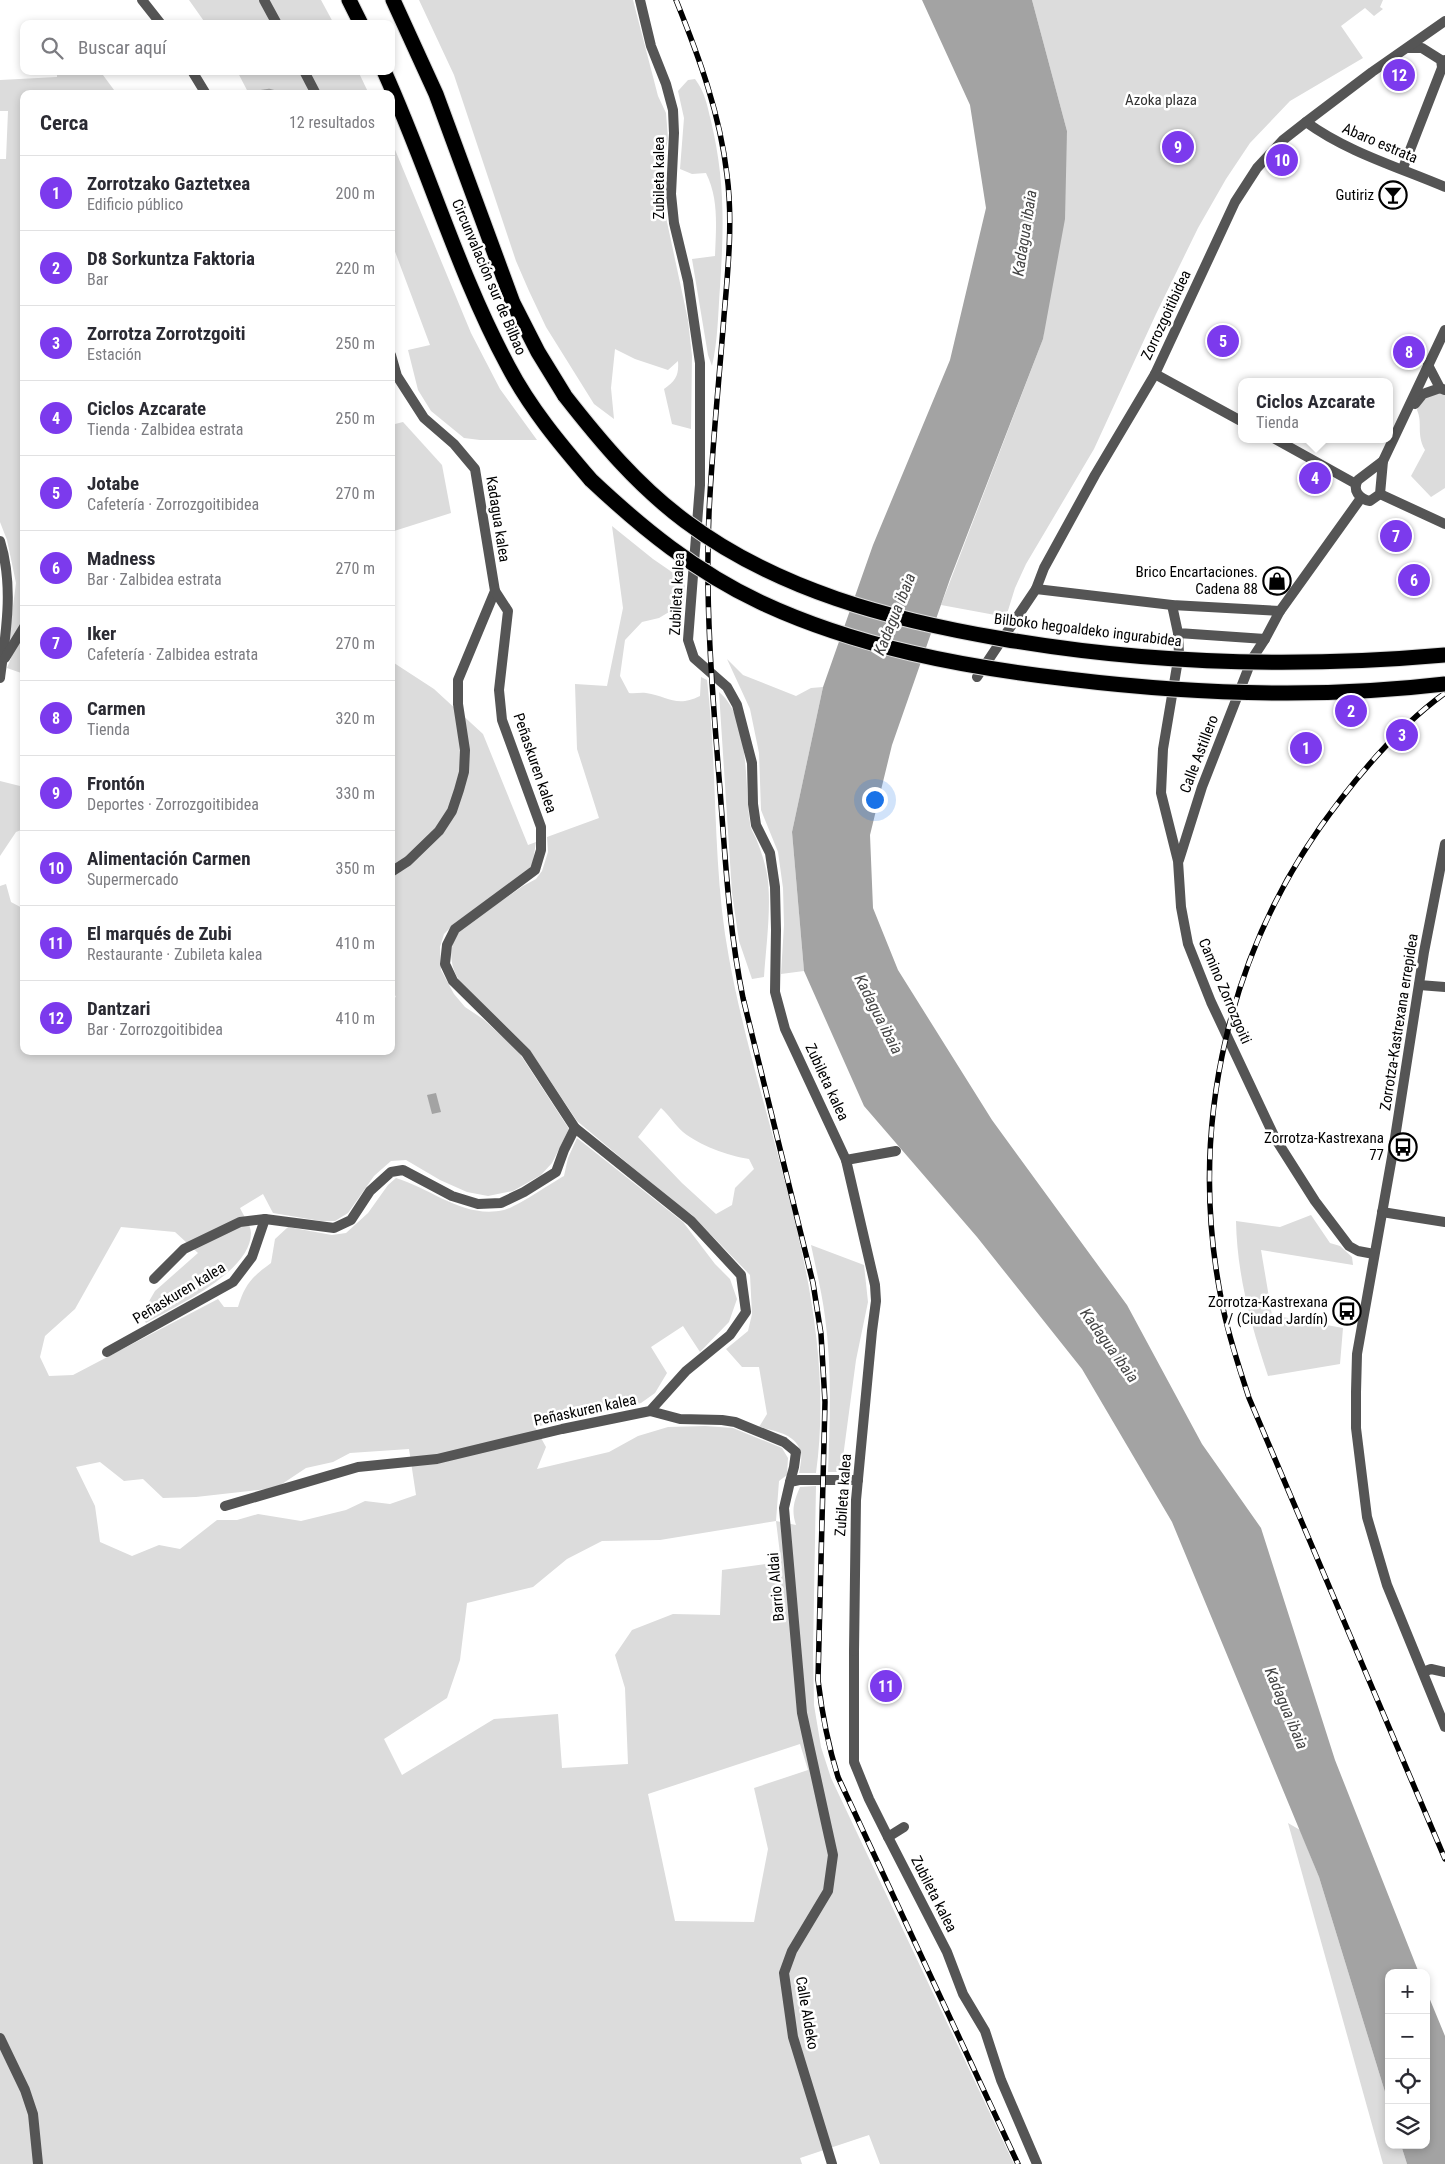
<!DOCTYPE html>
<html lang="es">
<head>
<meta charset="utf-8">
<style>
	:root { --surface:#fff; --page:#f2f2f3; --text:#2b2b33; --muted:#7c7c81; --line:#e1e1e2; --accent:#7c3aed }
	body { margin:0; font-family:"Roboto Condensed",sans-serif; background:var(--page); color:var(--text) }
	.controls { position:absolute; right:15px; bottom:15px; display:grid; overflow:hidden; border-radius:10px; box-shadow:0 2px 8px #0003 }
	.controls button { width:45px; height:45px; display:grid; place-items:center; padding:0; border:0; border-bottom:1px solid var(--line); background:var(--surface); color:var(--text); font:25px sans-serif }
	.you { position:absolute; left:874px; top:799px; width:18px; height:18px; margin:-12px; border:4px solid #fff; border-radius:50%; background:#1a73e8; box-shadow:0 0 0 8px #1a73e833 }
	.badge { display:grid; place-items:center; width:32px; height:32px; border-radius:50%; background:var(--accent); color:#fff; font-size:16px; font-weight:700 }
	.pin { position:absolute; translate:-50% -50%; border:2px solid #fff; box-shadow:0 1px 5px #0006 }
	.popup { position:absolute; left:1238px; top:378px; width:155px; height:65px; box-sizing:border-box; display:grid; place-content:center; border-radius:10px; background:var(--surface); filter:drop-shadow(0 1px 4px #0005); font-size:16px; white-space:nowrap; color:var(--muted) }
	.popup b { font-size:19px; color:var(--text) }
	.popup::after { content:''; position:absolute; left:50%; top:100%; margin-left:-10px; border:10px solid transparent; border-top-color:var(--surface) }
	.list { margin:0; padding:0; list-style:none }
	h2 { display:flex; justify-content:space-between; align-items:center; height:65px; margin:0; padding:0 20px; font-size:21px }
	h2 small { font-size:16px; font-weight:400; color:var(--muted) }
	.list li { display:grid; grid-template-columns:32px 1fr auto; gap:15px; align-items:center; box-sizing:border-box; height:75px; padding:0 20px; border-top:1px solid var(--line) }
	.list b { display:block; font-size:19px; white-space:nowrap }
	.list p { margin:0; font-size:16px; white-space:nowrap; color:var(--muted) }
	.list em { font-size:16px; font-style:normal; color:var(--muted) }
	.icon { flex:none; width:28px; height:28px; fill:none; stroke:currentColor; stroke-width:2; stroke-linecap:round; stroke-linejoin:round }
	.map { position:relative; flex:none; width:1445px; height:2164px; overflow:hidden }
	.search { position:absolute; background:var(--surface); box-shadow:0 2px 8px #0003; left:20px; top:20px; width:375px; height:55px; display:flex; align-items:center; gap:12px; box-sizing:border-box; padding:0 18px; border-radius:10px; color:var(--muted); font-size:19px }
	.panel { position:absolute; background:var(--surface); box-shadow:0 2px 8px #0003; left:20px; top:90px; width:375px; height:965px; border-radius:10px }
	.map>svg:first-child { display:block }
</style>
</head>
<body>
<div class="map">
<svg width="1445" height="2164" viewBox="0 0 1445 2164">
	<rect width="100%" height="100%" fill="#fff"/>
	<g fill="#dcdcdc" fill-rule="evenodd">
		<polygon points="189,0 321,0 334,24 206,24"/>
		<path d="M419 0H633L658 96 666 113 668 138 663 165 662 186 664 208 688 320 692 356 691 429 672 424 664 389C676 381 679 375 678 361L668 370 635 359 615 349 611 388 614 419 594 404 546 327 529 291 516 261 454 75Z"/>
		<polygon points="1032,0 1383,0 1380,7 1383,9 1374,16 1365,8 1341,26 1363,58 1290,101 1250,143 1226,179 1198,228 1156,314 1094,449 1026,564 1015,588 1006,617 941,605 1043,339 1067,131"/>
		<polygon points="57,71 100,71 117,94 24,94 24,620 8,645 16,583 7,540 0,522 0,159 6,159 8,111 0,111 0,80 57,77"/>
		<polygon points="237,71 358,71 369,94 249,94"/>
		<path d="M695 79C705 92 707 105 711 121 725 180 724 226 720 287 718 313 718 340 712 366L708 355 692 259 715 256C716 227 719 199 706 173L692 174 680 169 684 118 678 91 688 80Z"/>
		<polygon points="391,140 471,333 500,389 537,440 480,440 464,438 431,411 418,390 408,350 430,345 391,241"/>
		<path d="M1439 392 1445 394V488L1431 497 1411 476 1425 450C1416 434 1423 423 1417 410L1420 401Z"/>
		<polygon points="403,422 442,465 451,513 391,532 391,425"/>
		<path d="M612 526 653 559 685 581 684 603 659 618 642 622 625 640 620 676 629 693C635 694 640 692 646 693 668 696 676 708 700 696L701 677 707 680C718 773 712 867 729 958 760 1128 840 1298 816 1473H799C800 1467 802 1459 801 1453 797 1434 775 1431 759 1427L767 1414 759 1367H742L726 1349 748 1331 752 1314 750 1275 691 1214 681 1208 577 1121 529 1049 459 980C449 964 448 946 460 930L523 886 536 879 542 871 548 852 547 837 599 818 577 749 575 684 607 686 623 608ZM661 1108C669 1115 675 1125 683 1132 699 1145 728 1156 749 1159L754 1169 735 1188 732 1205 716 1214 682 1183 638 1137Z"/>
		<polygon points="24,634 24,674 7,668 15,648"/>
		<polygon points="727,659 743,675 796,696 811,688 823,687 792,832 804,971 781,974 784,925 783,888 778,852 761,810 759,753 750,709"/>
		<path d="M391 661 434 689 483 734 528 845 536 842 532 867 455 923 444 934 440 947 441 970 454 994 465 1007 483 1019 518 1051 569 1129 552 1163 541 1175 513 1191 488 1196 467 1192 440 1180 406 1160 391 1161 374 1176 348 1213 335 1221H321L273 1213 263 1194 240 1208C243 1215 251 1225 251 1233 251 1272 176 1306 146 1323L141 1315 155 1291 198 1253 175 1232 121 1227 75 1309 45 1336 40 1357 49 1376 73 1375 218 1299 224 1307H238C245 1284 252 1277 271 1263L275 1239 288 1227 332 1235 346 1233 368 1213 388 1185 396 1178C432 1189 464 1219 504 1210 517 1207 551 1183 564 1176L568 1158 577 1138 683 1222 715 1264 730 1279 737 1299 729 1322 700 1352 683 1326 651 1347 667 1373 655 1393 641 1403 535 1427 546 1447 537 1469 609 1452 638 1436 668 1427 705 1426 733 1428 782 1448 788 1458 787 1475 779 1481 776 1521 796 1525C791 1510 794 1501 800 1487L816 1486 813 1652 814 1705 821 1747 831 1778 1014 2164H880L869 2135 800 2158 802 2164H0V886L6 884 11 902 24 909V1051H391V999L396 997 391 987ZM409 1449 416 1495 390 1504 365 1501 346 1510 301 1521 258 1514 237 1520H217L180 1549 159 1545 132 1556 100 1542 95 1506 76 1467 100 1462 124 1481 143 1479 163 1498 196 1497 276 1488 306 1468 333 1462 350 1453ZM776 1521 781 1562 722 1570 720 1615 673 1614 632 1630 615 1655 625 1688 628 1764 562 1768 558 1714 494 1719 402 1775 384 1739 447 1698 460 1660 467 1603 533 1587 567 1559 602 1541 660 1540ZM800 1744 808 1770 754 1788 768 1849 754 1922 675 1921 648 1794Z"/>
		<path d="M719 692C751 719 744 785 750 823 750 829 755 835 757 841 761 851 765 863 767 874 772 904 766 946 764 977L752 979 739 941 732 893Z"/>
		<polygon points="0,781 24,787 24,829 16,832 0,856"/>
		<path d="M1311 1215 1330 1243 1340 1246 1352 1257 1353 1265 1261 1250 1272 1315 1343 1328 1340 1364 1268 1376C1251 1325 1237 1275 1236 1221L1280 1227Z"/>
		<path d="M811 1245 864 1265 868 1302 856 1360 841 1472H828C830 1420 832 1368 825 1317 822 1293 816 1269 811 1245Z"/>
		<polygon points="1288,1823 1300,1830 1319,1877 1389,2105 1389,2145 1401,2145 1407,2164 1383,2164"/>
	</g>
	<g fill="#a3a3a3">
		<polygon points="922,0 1032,0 1067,131 1065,219 1043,339 950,579 892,745 870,835 873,908 898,970 992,1120 1127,1305 1202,1444 1261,1528 1335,1760 1419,1973 1389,1973 1389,2105 1319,1877 1172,1522 1082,1369 977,1237 864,1106 804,971 792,832 823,687 873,545 950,360 986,208 970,105"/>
		<polygon points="436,1093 441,1112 432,1114 427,1095"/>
		<polygon points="1426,1990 1445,2036 1445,2164 1407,2164 1401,2145 1426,2145"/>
	</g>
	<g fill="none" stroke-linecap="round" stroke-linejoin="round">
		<polyline stroke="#a3a3a3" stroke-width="4.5" points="250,94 269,91 280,94"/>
		<g stroke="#dbdbdb" stroke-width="17">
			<g id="motorway">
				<polyline points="349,0 361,24"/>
				<polyline points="393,0 436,94 513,303 538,352 565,396"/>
				<path d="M384 71C428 168 458 273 508 366 530 408 560 444 591 480"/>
			</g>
		</g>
		<g stroke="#555" stroke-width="10">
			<polyline points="142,0 161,24"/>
			<polyline points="264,0 277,24"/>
			<polyline points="1408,48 1422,48 1441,60 1442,67"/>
			<polyline points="192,71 206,94"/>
			<polyline points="304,71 316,94"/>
			<path d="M1306 122C1347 152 1398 167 1445 187"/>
			<polyline points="1403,168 1445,60"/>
			<polyline points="391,355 397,376 424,418 454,444 475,469 495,591 458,680 458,704 465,750 464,772 459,790 452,811 439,831 408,861 391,872"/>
			<polyline points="1428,365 1440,388 1445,390"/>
			<polyline points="1155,374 1241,421"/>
			<polyline points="1415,404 1423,394 1440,388"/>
			<polyline points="1275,439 1356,484"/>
			<polyline points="1383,461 1445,330"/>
			<path d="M1383 461 1380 494 1370 501C1359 499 1352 490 1358 480Z"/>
			<polyline points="1380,494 1445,524"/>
			<path d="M0 541C14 586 6 632 0 678"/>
			<polyline points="1036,589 1172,605 1280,611"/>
			<polyline points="1172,605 1178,633 1265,639"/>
			<polyline points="1178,633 1179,654 1163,749 1161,793 1178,861 1181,907 1188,944 1211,1002 1275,1138 1315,1201 1349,1246 1358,1251 1374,1254"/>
			<polyline points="5,658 24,627"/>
			<polyline points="977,677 1036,589 1044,568 1095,475 1155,374 1235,202 1257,168 1283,140 1306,122 1372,72 1445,21"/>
			<polyline points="1179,860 1202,787 1252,659 1265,639 1280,611 1361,498"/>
			<polyline points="1419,985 1445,987"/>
			<polyline points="846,1160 896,1151"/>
			<polyline points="1382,1212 1445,1222"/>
			<polyline points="154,1279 184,1249 240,1222 265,1219 334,1228 351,1220 370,1191 391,1172 403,1170 452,1196 478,1204 501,1203 524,1192 556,1172 564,1150 575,1128"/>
			<polyline points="107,1352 233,1282 252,1257 265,1219"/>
			<polyline points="650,1411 680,1419 722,1420 735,1422 784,1442 796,1452 794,1467 790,1482"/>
			<polyline points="225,1506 358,1467 437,1459 562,1429 650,1411 686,1371 730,1335 746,1312 741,1275 691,1221 575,1128 526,1053 453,981 445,964 447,945 455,929 535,870 541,850 541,827 502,720 499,690 508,611 495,591"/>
			<polyline points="854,1651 854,1762 869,1799 888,1837 904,1827"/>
			<polyline points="1423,1672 1431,1669 1445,1672"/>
			<polyline points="0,2038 25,2090 33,2114 38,2164"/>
			<polyline points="832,2164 793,2037 784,1973 792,1951 828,1891 833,1855 802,1713 784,1508 790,1482 799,1480 858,1480"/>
		</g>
		<g stroke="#555" stroke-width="10">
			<polyline points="640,0 651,46 666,84 673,110 674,133 671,194 674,223 688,281 700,363 700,485 688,640 694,658 727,687 737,705 752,763 753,804 756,825 770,853 775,887 776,930 775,992 785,1029 846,1160 875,1285 876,1301 872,1331 856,1500 854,1651"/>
			<polyline points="1445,844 1424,952 1392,1157 1357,1354 1356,1392 1356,1428 1367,1517 1387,1585 1445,1727"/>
			<polyline points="888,1837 947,1952 963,1994 985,2031 1001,2080 1037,2164"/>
		</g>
		<use href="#motorway" stroke="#000" stroke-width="15"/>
		<g stroke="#000" stroke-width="5.5">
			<g id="rail">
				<path d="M676 0C699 57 720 114 727 175 733 221 728 270 724 316 719 382 712 448 709 513 705 601 712 689 719 777 725 851 728 925 743 998L813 1283 821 1334 825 1402 818 1680C822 1714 828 1745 838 1777L1018 2164"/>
				<path d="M1445 693C1405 722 1371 760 1341 799 1229 942 1186 1125 1222 1303 1228 1335 1239 1367 1249 1398L1445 1859"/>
			</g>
		</g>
		<use href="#rail" stroke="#fff" stroke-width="4" stroke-dasharray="11" stroke-linecap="butt"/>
		<g stroke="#dbdbdb" stroke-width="17" stroke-linecap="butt">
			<g id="motorway-bridge">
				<path d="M565 396C601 442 637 485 685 521 777 590 891 620 1003 639 1148 664 1298 668 1445 655"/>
				<path d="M591 480C642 528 696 572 760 602 856 647 963 667 1068 679 1192 694 1320 699 1445 684"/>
			</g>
		</g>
		<use href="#motorway-bridge" stroke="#000" stroke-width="15"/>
	</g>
	<defs>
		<g id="bar-ring" transform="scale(1.4375)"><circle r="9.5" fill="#fff" stroke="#000" stroke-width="1.5"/><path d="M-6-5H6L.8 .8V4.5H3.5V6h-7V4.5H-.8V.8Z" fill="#000"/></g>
		<g id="shop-ring" transform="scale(1.4375)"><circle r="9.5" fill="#fff" stroke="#000" stroke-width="1.5"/><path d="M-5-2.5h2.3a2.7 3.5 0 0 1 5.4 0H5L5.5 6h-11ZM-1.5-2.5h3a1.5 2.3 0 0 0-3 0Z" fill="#000"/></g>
		<g id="bus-ring" transform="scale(1.4375)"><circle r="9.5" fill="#fff" stroke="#000" stroke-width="1.5"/><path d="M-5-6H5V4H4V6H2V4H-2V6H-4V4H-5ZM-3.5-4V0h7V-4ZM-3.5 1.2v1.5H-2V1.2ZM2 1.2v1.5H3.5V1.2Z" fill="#000"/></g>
	</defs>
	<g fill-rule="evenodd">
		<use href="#bar-ring" x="1393" y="195"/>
		<use href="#shop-ring" x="1277" y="581"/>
		<use href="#bus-ring" x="1403" y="1147"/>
		<use href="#bus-ring" x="1347" y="1311"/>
	</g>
	<g text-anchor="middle" stroke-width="5" stroke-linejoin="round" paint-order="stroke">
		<g font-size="15" fill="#333" stroke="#fff">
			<text x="1161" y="105">Azoka plaza</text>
		</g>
		<g font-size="15" fill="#000" stroke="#fff">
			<text transform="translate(1380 143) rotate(23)" y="5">Abaro estrata</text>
			<text transform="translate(659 178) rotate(-90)" y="5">Zubileta kalea</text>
			<text transform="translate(489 277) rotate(67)" y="5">Circunvalación sur de Bilbao</text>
			<text transform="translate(1166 315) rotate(-65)" y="5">Zorrozgoitibidea</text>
			<text transform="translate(498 519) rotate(81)" y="5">Kadagua kalea</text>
			<text transform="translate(677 594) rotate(-87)" y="5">Zubileta kalea</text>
			<text transform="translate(1088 630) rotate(7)" y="5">Bilboko hegoaldeko ingurabidea</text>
			<text transform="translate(1199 754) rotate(-69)" y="5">Calle Astillero</text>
			<text transform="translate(535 763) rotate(71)" y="5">Peñaskuren kalea</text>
			<text transform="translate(1225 991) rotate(67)" y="5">Camino Zorrozgoiti</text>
			<text transform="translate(1399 1022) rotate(-81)" y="5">Zorrotza-Kastrexana errepidea</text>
			<text transform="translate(827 1082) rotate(65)" y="5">Zubileta kalea</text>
			<text transform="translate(179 1293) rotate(-31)" y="5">Peñaskuren kalea</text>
			<text transform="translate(585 1410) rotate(-12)" y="5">Peñaskuren kalea</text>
			<text transform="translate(843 1495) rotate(-86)" y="5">Zubileta kalea</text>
			<text transform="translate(776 1587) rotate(-95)" y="5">Barrio Aldai</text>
			<text transform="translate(934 1894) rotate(63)" y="5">Zubileta kalea</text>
			<text transform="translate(807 2013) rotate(80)" y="5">Calle Aldeko</text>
		</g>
		<g font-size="15" fill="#000" stroke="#fff" text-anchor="end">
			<text x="1374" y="200">Gutiriz</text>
			<text x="1258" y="577">Brico Encartaciones.<tspan x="1258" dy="17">Cadena 88</tspan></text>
			<text x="1384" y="1143">Zorrotza-Kastrexana<tspan x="1384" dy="17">77</tspan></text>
			<text x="1328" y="1307">Zorrotza-Kastrexana<tspan x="1328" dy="17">/ (Ciudad Jardín)</tspan></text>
		</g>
		<g font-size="16" font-style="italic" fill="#444" stroke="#fff">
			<text transform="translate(1024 233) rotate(-81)" y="6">Kadagua ibaia</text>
			<text transform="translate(894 614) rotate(-68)" y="6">Kadagua ibaia</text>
			<text transform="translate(879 1014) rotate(63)" y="6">Kadagua ibaia</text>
			<text transform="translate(1110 1345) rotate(54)" y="6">Kadagua ibaia</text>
			<text transform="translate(1287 1708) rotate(67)" y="6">Kadagua ibaia</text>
		</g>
	</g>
</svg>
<div class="controls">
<button>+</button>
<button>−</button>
<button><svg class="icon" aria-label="locate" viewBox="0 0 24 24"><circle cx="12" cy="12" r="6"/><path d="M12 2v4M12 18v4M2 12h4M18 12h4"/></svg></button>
<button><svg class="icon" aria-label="layers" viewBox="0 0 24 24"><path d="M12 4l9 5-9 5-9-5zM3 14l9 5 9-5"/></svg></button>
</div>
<div class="you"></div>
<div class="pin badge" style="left:1306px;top:748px">1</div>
<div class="pin badge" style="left:1351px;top:711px">2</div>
<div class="pin badge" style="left:1402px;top:735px">3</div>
<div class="pin badge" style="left:1315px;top:478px">4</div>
<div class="popup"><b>Ciclos Azcarate</b>Tienda</div>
<div class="pin badge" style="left:1223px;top:341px">5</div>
<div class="pin badge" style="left:1414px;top:580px">6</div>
<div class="pin badge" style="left:1396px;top:536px">7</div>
<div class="pin badge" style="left:1409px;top:352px">8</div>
<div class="pin badge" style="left:1178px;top:147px">9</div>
<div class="pin badge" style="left:1282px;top:160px">10</div>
<div class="pin badge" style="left:886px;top:1686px">11</div>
<div class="pin badge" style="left:1399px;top:75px">12</div>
<div class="search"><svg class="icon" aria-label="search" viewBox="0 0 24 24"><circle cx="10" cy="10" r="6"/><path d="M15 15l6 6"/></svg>Buscar aquí</div>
<section class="panel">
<h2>Cerca<small>12 resultados</small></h2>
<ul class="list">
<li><span class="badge">1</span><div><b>Zorrotzako Gaztetxea</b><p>Edificio público</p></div><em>200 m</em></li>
<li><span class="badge">2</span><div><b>D8 Sorkuntza Faktoria</b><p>Bar</p></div><em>220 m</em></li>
<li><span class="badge">3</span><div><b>Zorrotza Zorrotzgoiti</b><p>Estación</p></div><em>250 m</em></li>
<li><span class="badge">4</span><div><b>Ciclos Azcarate</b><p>Tienda · Zalbidea estrata</p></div><em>250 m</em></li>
<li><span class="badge">5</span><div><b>Jotabe</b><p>Cafetería · Zorrozgoitibidea</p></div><em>270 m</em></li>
<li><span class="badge">6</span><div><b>Madness</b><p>Bar · Zalbidea estrata</p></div><em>270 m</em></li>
<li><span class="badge">7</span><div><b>Iker</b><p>Cafetería · Zalbidea estrata</p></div><em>270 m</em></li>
<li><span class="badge">8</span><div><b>Carmen</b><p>Tienda</p></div><em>320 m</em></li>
<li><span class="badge">9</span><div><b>Frontón</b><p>Deportes · Zorrozgoitibidea</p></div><em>330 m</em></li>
<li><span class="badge">10</span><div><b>Alimentación Carmen</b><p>Supermercado</p></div><em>350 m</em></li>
<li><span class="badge">11</span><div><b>El marqués de Zubi</b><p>Restaurante · Zubileta kalea</p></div><em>410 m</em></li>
<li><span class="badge">12</span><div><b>Dantzari</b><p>Bar · Zorrozgoitibidea</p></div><em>410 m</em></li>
</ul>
</section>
</div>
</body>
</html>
